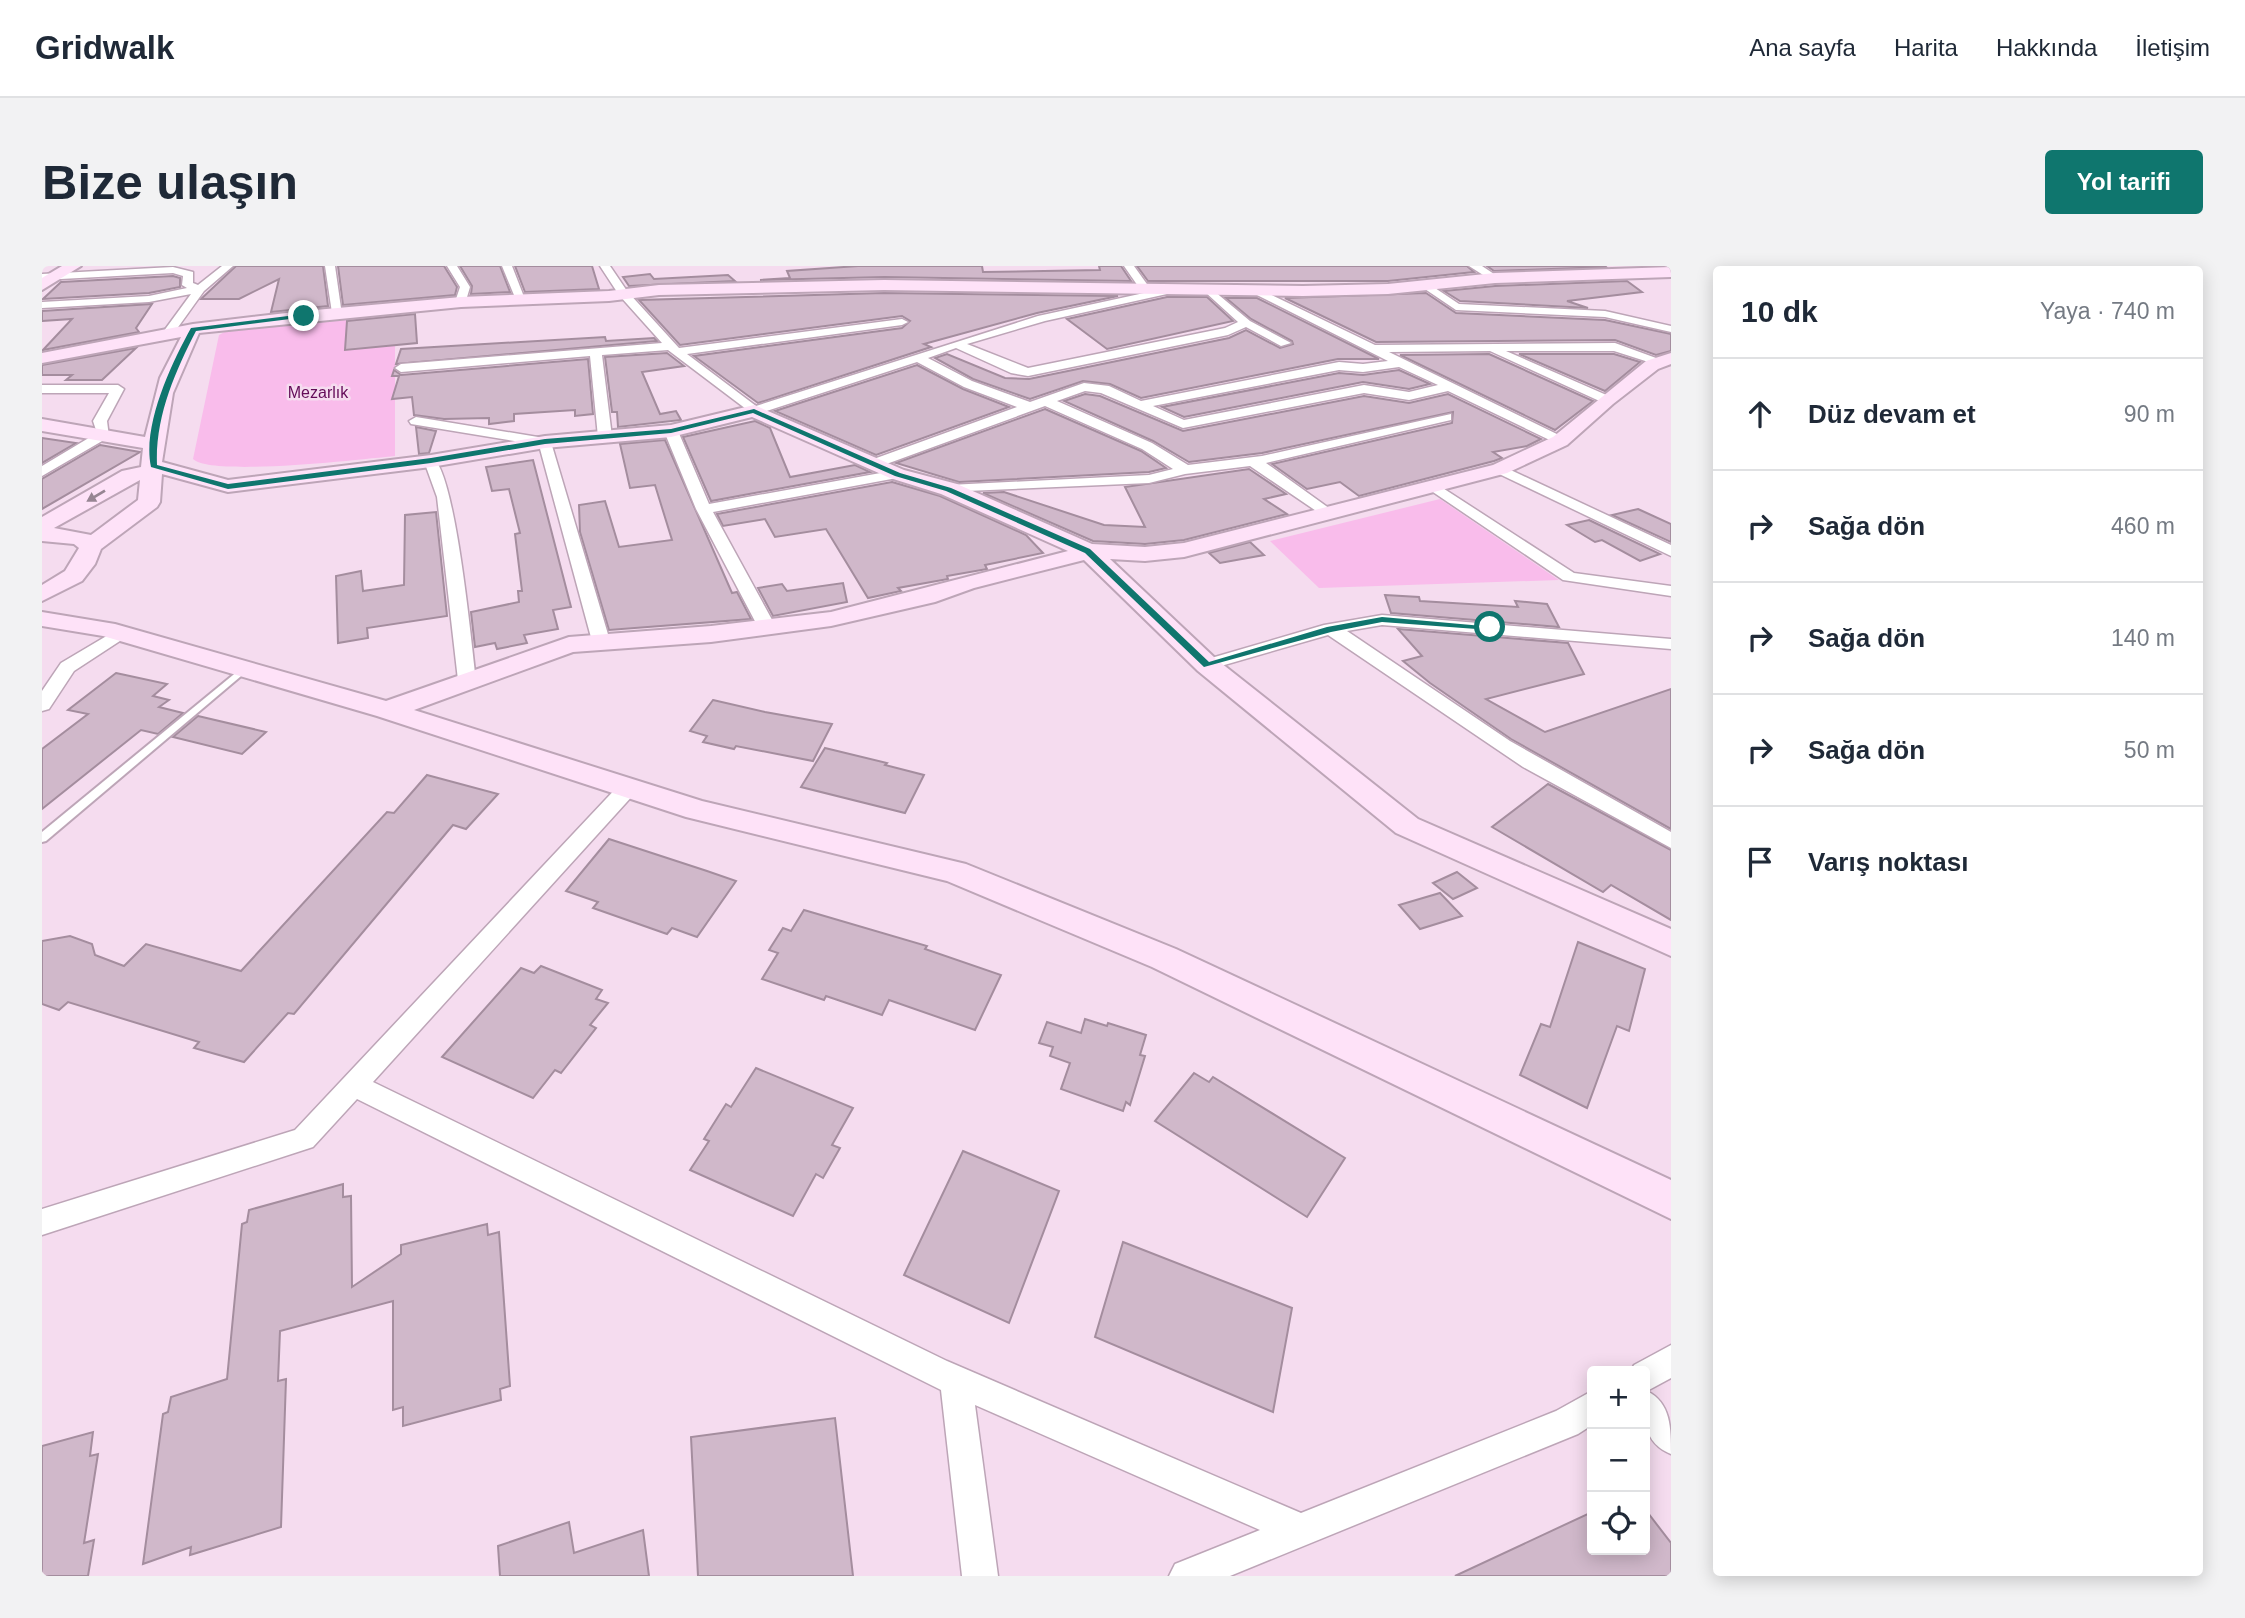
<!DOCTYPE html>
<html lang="tr">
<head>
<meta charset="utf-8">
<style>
	:root { --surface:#fff; --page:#f2f2f3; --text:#1f2937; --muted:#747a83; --line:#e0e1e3; --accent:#0f766e }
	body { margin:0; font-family:Arial,sans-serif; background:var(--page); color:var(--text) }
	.controls { position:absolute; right:21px; bottom:21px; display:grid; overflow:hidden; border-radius:7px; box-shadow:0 4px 18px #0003 }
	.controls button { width:63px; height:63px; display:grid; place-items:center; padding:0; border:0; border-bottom:2px solid var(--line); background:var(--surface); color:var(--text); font:35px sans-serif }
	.stop { position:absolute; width:21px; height:21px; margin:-16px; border:5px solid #0f766e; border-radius:50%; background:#fff }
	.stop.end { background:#0f766e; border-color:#fff; box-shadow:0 2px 7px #0008 }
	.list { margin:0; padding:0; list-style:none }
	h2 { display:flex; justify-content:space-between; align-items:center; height:91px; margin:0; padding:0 28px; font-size:30px }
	h2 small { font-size:23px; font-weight:400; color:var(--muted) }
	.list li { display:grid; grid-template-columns:46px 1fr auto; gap:21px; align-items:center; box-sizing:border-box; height:112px; padding:0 28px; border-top:2px solid var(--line) }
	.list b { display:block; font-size:26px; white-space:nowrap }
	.list em { font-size:23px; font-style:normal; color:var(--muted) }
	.icon { flex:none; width:38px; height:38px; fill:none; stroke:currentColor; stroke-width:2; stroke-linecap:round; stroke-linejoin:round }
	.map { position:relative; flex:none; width:1629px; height:1310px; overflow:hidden; border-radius:7px }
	header { display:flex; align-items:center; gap:42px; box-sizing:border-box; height:98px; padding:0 35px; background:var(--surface); border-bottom:2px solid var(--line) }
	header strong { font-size:33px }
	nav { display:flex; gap:38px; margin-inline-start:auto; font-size:24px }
	.intro { display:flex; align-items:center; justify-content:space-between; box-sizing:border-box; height:168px; padding:0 42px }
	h1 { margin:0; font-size:49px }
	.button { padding:18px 32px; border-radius:7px; background:var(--accent); color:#fff; font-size:24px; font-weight:700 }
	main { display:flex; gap:42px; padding:0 42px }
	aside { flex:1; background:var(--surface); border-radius:7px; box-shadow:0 4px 18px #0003 }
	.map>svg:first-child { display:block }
</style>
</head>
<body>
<header>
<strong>Gridwalk</strong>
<nav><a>Ana sayfa</a><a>Harita</a><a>Hakkında</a><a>İletişim</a></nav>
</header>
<div class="intro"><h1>Bize ulaşın</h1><a class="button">Yol tarifi</a></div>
<main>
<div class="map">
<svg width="1629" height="1310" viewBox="0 0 1629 1310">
	<rect width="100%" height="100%" fill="#f5dcef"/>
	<g fill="#f9bceb">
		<path d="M353 46V190C321 193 170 211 151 193L177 69 186 64Z"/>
		<polygon points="1398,233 1517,314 1277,322 1228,275"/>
	</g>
	<g fill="#d0b8ca" stroke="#a48d9e" stroke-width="2">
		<polygon points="194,0 281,0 286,40 229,46 237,13 197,33 159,33"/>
		<polygon points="296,0 402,0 415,21 413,29 301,39"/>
		<polygon points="418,0 458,0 468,26 429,28 430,20"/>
		<polygon points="473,0 550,0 557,23 483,26"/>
		<polygon points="816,0 940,0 941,6 1058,4 1057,0 1079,0 1089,15 842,11 718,14 748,12 745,5"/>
		<polygon points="1095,0 1425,0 1432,6 1346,15 1106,15"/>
		<polygon points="1445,0 1563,0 1564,1 1452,5"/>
		<polygon points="608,8 612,13 686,9 693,15 587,20 581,11"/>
		<polygon points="131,10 138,12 138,21 107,27 1,33 19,16"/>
		<polygon points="1585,15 1600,26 1525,35 1546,42 1418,35 1402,25 1453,20"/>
		<polygon points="842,27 1076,30 995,47 882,78 889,81 716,137 652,90 860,62 868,55 860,50 638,79 597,34"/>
		<polygon points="1384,27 1414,47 1563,54 1629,68 1629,85 1614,89 1573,74 1334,76 1243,32"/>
		<polygon points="1125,31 1165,31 1191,55 1065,83 1025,53"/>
		<polygon points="1184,32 1215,32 1337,93 1296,93 1099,132 1068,118 1041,115 988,133 931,113 893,92 905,88 963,112 987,113 1187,72 1204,64 1238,82 1251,78 1250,75 1209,53"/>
		<polygon points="110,38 94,62 97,66 1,84 30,53 0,55 0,45"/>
		<polygon points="373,48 375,77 303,84 305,55"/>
		<polygon points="563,71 564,75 612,72 615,75 354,98 359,83"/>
		<polygon points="94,82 60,114 24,114 30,109 0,109 0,99"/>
		<polygon points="625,87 642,100 600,106 618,148 634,145 639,154 576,161 575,146 570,146 563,91"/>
		<polygon points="1447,88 1551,135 1513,164 1358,89"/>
		<polygon points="1477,88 1572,88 1598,96 1563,125"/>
		<polygon points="546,93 551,148 533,150 533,144 472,148 472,155 447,158 447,152 402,153 372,149 370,131 350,133 357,110 350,110 352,104 359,109"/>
		<polygon points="875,99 921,123 967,141 834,189 733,145"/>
		<polygon points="1357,104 1388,118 1367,123 1321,116 1142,151 1120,141 1297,107 1321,109"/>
		<polygon points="1043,128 1058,130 1141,165 1322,130 1367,137 1406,128 1499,173 1485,180 1451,186 1460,192 1452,195 1317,230 1298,216 1265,223 1230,198 1410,157 1411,146 1220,187 1147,196 1111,175 1022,135"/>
		<polygon points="1003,143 1099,185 1124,202 1107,206 917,216 854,197"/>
		<polygon points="713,155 728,162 748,211 813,199 828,206 669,235 641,171"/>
		<polygon points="374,161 394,165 387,187 377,188"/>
		<polygon points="0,172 34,177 0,197"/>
		<polygon points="623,174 690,327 695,326 709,353 567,364 538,266 537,239 563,235 577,281 630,274 613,219 588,222 578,178"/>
		<polygon points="58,179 98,186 0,243 0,213"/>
		<polygon points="491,194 529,341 511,344 516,363 482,369 485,377 455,383 453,377 433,381 429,346 477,336 476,325 480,325 473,268 478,267 467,223 450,225 444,201"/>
		<polygon points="1207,203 1244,228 1222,233 1245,248 1142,274 1103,278 1051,275 941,227 962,226 1062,259 1103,261 1083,221"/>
		<polygon points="850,216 898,230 984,269 1001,287 943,299 945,303 905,310 906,313 856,322 859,325 826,332 784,263 733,271 723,253 681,260 675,248"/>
		<polygon points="1596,243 1629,258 1629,276 1570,249"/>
		<polygon points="394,246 405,350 325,362 326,372 296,377 294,310 319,305 321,325 362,319 363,249"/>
		<polygon points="1547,254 1618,288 1598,295 1560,274 1553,276 1525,259"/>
		<polygon points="1208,276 1222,289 1178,297 1167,287"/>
		<polygon points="801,317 805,336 731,350 716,322 740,318 745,325"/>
		<polygon points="1343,329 1377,331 1378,335 1476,341 1473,335 1505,338 1517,361 1349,347"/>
		<polygon points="1356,363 1526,377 1542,408 1444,433 1503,466 1629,423 1629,563 1469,473 1388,417 1361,395 1380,390"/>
		<polygon points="74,407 125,418 111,430 127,434 117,441 141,447 116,468 99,464 0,543 0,483 46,448 26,444"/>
		<polygon points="671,434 723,446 790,458 771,495 694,480 692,483 661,476 665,470 648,465"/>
		<polygon points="156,450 224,466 200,488 131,471"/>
		<polygon points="783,482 845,497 843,499 882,509 863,547 759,521"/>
		<polygon points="385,509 456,528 424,563 411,559 252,748 246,747 202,796 152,782 157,776 26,736 17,744 0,738 0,675 28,670 50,678 53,689 82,700 104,678 199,705 345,546 352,547"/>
		<polygon points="1506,518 1629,584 1629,654 1569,619 1561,626 1450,561"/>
		<polygon points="567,573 665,605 694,615 655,671 630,662 625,668 551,642 556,636 524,625"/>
		<polygon points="1415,606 1435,622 1411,633 1391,617"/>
		<polygon points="1398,627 1420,650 1378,663 1357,639"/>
		<polygon points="762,644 885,680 883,683 959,709 933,764 847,734 840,749 784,730 782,734 720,713 736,687 727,684 741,662 749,665"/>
		<polygon points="1536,676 1603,703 1587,765 1575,760 1545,842 1478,809 1499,758 1508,761"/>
		<polygon points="499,700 560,724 554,733 566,737 548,759 554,762 519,807 513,804 491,832 400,791 479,702 492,707"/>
		<polygon points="1043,753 1065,760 1066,757 1104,769 1098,789 1103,790 1088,839 1084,836 1081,845 1019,823 1028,797 1008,790 1011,781 997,777 1005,756 1039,767"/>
		<polygon points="714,802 811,842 790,879 798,882 781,912 774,908 751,950 648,904 667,875 662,873 684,838 689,841"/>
		<polygon points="1152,807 1167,816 1171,811 1303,892 1265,951 1113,855"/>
		<polygon points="921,885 1017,925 967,1057 862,1009"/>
		<polygon points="301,918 301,931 309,930 310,1021 359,988 359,979 445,958 446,969 457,966 468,1120 458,1123 459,1134 361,1160 361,1141 351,1144 351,1035 238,1065 236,1115 244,1113 239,1261 148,1289 149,1281 101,1298 121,1148 126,1146 129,1131 185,1113 200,958 205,956 207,944"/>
		<polygon points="1081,976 1250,1042 1231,1146 1053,1071"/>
		<polygon points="793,1152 811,1310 656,1310 649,1171"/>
		<polygon points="51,1166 48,1190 56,1188 42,1277 52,1274 46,1310 0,1310 0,1180"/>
		<polygon points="1603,1243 1629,1277 1629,1310 1413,1310 1550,1246 1550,1284 1603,1284"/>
		<polygon points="527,1256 532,1287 601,1264 607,1310 458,1310 456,1280"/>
	</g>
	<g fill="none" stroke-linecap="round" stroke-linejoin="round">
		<g stroke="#bda5b7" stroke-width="4">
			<polygon id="lane" points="202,400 205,401 205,405 4,575 0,576 0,566"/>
		</g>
		<g stroke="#bda5b7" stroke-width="3">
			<g id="street">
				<polygon points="180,0 191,0 162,25 129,71 125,73 119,69 149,28 107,36 0,42 0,36 107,30 145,22 140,19 141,10 131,7 0,14 0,8 131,1 151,6 151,17 156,19"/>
				<polygon points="283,0 293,0 300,49 290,47"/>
				<polygon points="405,0 415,0 428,21 423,38 413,36 418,21"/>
				<polygon points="460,0 470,0 484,36 474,34"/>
				<path d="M558 0H568L585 25 637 82 860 53 866 56 860 59 645 88 714 140 996 50 1139 19 1143 20V24L1003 55 925 78 986 102 1183 62 1196 56 1162 25V21L1166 20 1208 55 1249 77 1239 80 1204 61 1186 69 986 110 969 107 914 82 886 92 930 115 988 136 1042 117 1067 120 1099 135 1297 96 1321 98 1346 95 1209 26V22L1213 21 1333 79 1573 77 1625 96 1619 100 1572 85H1464L1569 131 1570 134 1564 138 1448 85 1347 86 1523 172 1525 175 1518 179 1406 125 1367 134 1322 127 1141 162 1059 127 1043 125 1015 135 1110 177 1146 199 1220 190 1409 148V154L1224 197 1291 245 1294 248 1286 253 1208 200 1143 208 1107 217 902 226 900 223 907 219 1107 209 1131 203 1100 183 1003 140 839 200H829V194L975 141 922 121 875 96 712 149 626 84 560 89 570 171 563 175 556 171 548 90 359 106 353 102 359 98 620 77 577 29ZM1357 101 1396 119 1367 126 1322 119 1142 154 1111 140 1297 104 1321 106Z"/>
				<polygon points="1082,0 1092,0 1107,21 1106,23 1098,23"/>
				<polygon points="1427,0 1440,0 1458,12 1449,14"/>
				<polygon points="1384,16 1417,38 1563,45 1629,60 1629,66 1563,51 1414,44 1380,21 1379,19"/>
				<polygon points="0,119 76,119 82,123 65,155 67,171 0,210 0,200 55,167 51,155 67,127 0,127"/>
				<polygon points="374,151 508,173 568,375 565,379 553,379 550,375 497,179 369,158 367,155"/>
				<polygon points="629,161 636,165 667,238 855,204 862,208 855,212 671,246 734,361 725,366 716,361 654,243 622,165"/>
				<path d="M389 191C413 198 430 383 434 414L425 419 416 414 395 231 382 195Z"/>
				<polygon points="1458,199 1629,279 1629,290 1453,206 1451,203"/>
				<polygon points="1393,217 1532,307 1629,320 1629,330 1521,314 1388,224 1388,218"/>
				<polygon points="1340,349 1629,373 1629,383 1340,359 1305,365 1468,475 1629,566 1629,582 1481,501 1286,369 1165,404 1156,399 1159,395 1282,359"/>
				<polygon points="78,362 84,363 87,367 84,371 32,405 7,443 0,445 0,425 19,397"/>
				<polygon points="586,515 596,522 593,527 331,816 905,1095 1259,1247 1514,1145 1550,1125 1550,1159 1536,1168 1188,1310 1127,1310 1133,1298 1218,1264 933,1139 956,1310 920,1310 899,1124 315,833 271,881 0,969 0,943 253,864 579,517"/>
				<path d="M1629 1079V1112L1605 1125C1629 1137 1629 1162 1629 1188 1594 1174 1603 1137 1603 1105H1589L1592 1099Z"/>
			</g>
		</g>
		<g stroke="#bda5b7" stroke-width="4">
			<g id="secondary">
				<polygon points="20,0 39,0 0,24 0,12"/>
				<path d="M1629 1V11L1453 17 1346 28 1261 30 842 24 617 29 567 35 419 41 157 67 131 127 120 196 186 214 389 189 503 170 629 159 712 139 862 204 915 218 1050 278 1103 281 1142 277 1451 199 1511 171 1604 95 1629 87V98L1616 103 1571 138 1525 179 1465 207 1142 291 1103 295 1068 293 1174 393 1376 553 1629 663V690L1354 567 1156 405 1042 294 932 322 893 336 789 360 669 376 531 386 372 444 660 535 924 598 1134 683 1629 914V953L1110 701 905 615 644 551 335 450 61 370 0 360V346L73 358 344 435 527 371 669 360 789 346 1026 285 899 228 848 212 710 151 629 171 503 182 389 201 186 226 120 208 118 236 115 241 59 283 53 298 40 315 0 335V319L23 305 37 282 32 278 0 275V251L80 205 99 201 101 182 0 165V153L103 171 118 112 139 71 0 97V87L151 58 262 45 419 31 567 25 617 19 842 14 1261 20 1346 18 1453 7ZM98 214 96 234 49 269 12 262Z"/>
			</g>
		</g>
		<use href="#lane" fill="#fff" fill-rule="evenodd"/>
		<use href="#street" fill="#fff" fill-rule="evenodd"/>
		<use href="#secondary" fill="#fee2f8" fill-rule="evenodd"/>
	</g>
	<defs><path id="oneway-solid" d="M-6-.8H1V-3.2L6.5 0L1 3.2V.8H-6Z" transform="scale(1.75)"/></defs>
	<use fill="#978593" href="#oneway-solid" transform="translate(54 230) rotate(149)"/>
	<path fill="#0f766e" d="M262 48 264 51 154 65C133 106 113 151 115 199L186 218 389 192 503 173 629 163 712 143 858 207 909 222 1048 283 1167 396 1285 361 1340 351 1452 361 1448 364 1340 356 1289 366 1162 401 1043 287 904 225 853 210 711 147 629 167 503 178 389 197 186 223 109 201C100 160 129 98 149 62Z"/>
	<g text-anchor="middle" stroke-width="5" stroke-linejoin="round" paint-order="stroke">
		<g font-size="16" fill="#630b58" stroke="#f5dcef">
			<text x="276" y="132">Mezarlık</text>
		</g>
	</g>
</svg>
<div class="controls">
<button>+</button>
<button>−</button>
<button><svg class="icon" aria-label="locate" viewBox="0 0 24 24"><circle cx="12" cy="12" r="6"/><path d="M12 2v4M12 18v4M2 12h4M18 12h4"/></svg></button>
</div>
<div class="stop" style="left:1448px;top:361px"></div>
<div class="stop end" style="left:262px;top:50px"></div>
</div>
<aside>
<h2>10 dk<small>Yaya · 740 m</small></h2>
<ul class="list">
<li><svg class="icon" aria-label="ahead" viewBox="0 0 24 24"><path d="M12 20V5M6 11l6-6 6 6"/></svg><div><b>Düz devam et</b></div><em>90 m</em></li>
<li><svg class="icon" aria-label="right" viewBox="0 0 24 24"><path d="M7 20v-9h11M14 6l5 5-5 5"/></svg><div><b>Sağa dön</b></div><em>460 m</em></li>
<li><svg class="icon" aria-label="right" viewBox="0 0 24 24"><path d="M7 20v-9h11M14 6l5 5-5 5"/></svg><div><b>Sağa dön</b></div><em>140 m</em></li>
<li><svg class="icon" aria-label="right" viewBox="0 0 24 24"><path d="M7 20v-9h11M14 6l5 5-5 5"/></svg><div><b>Sağa dön</b></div><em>50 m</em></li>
<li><svg class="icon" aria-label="arrive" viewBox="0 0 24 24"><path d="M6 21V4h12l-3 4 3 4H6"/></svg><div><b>Varış noktası</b></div></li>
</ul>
</aside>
</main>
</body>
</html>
